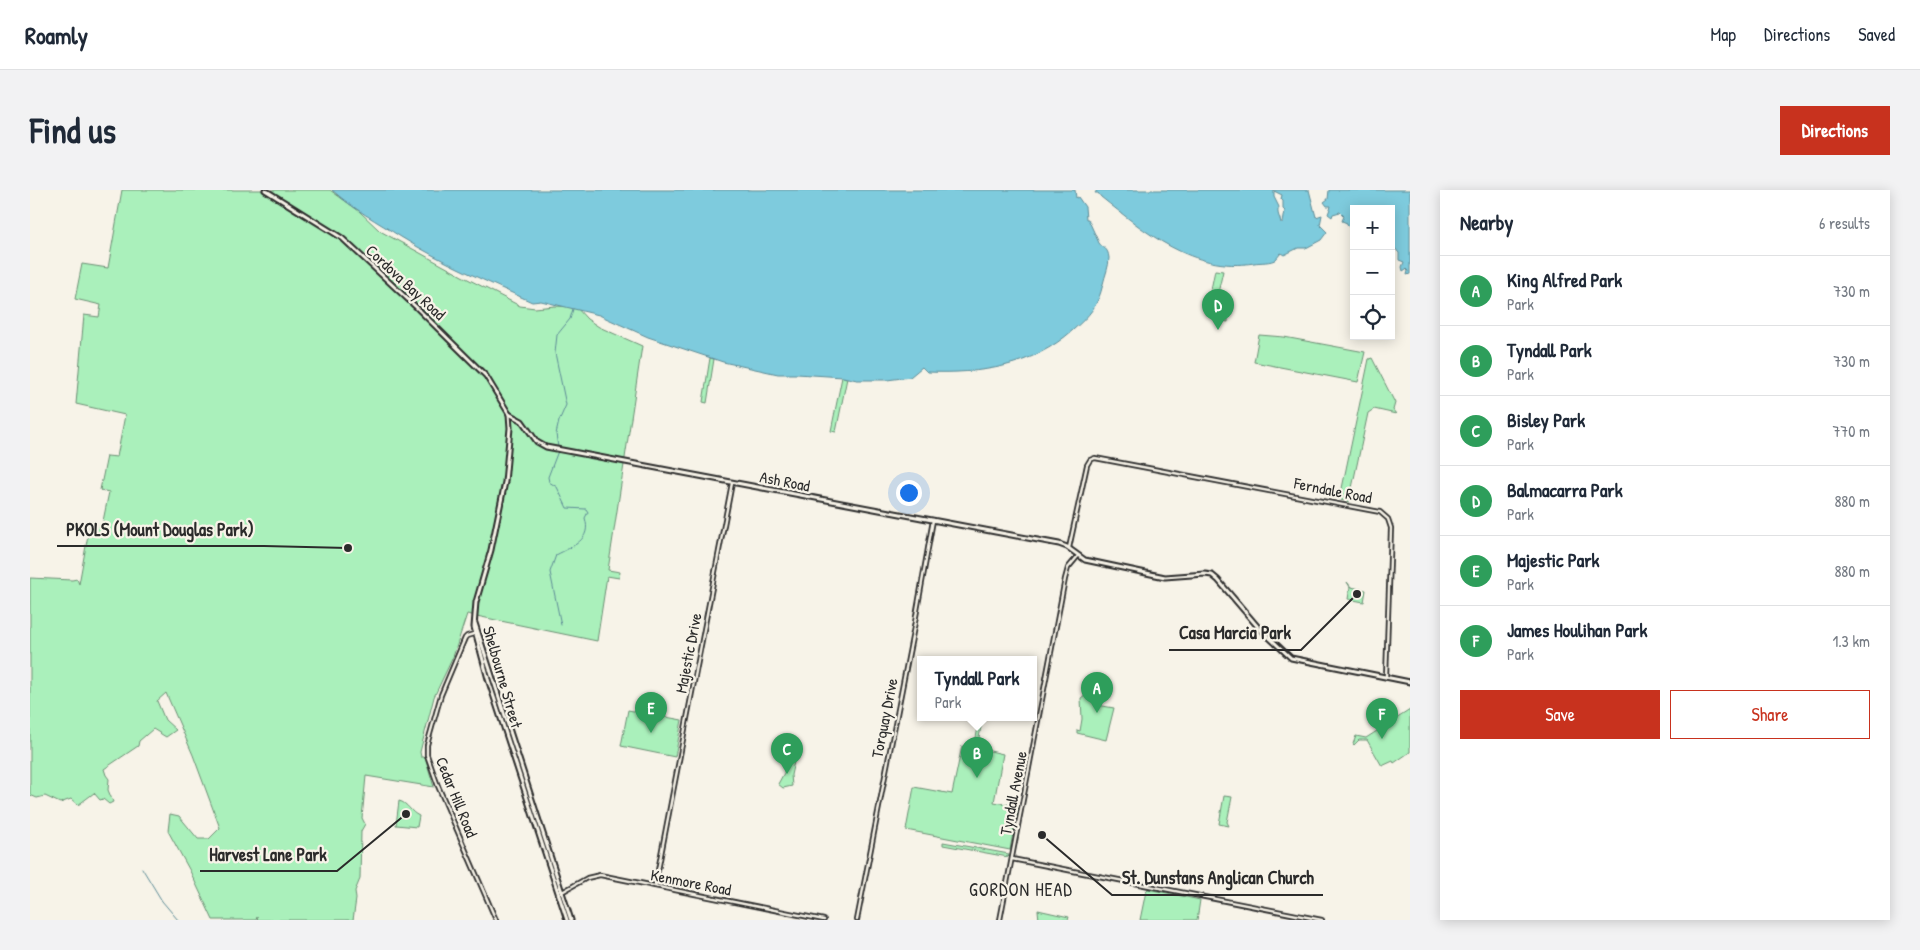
<!DOCTYPE html>
<html lang="en">
<head>
<meta charset="utf-8">
<style>
	:root { --surface:#fff; --page:#f2f2f3; --text:#1f2937; --muted:#747a83; --line:#e0e1e3; --accent:#c8321e }
	body { margin:0; font-family:"Patrick Hand",sans-serif; background:var(--page); color:var(--text) }
	.controls { position:absolute; right:15px; top:15px; display:grid; overflow:hidden; border-radius:0px; box-shadow:0 2px 12px #0003 }
	.controls button { width:45px; height:45px; display:grid; place-items:center; padding:0; border:0; border-bottom:1px solid var(--line); background:var(--surface); color:var(--text); font:25px sans-serif }
	.you { position:absolute; left:878px; top:302px; width:18px; height:18px; margin:-12px; border:4px solid #fff; border-radius:50%; background:#1a73e8; box-shadow:0 0 0 8px #1a73e833 }
	.badge { display:grid; place-items:center; width:32px; height:32px; border-radius:50%; background:var(--accent); color:#fff; font-size:16px; font-weight:700 }
	.pin { position:absolute; translate:-50% -41px; filter:drop-shadow(0 1px 2px #0008) }
	.pin::after { content:''; position:absolute; top:26px; width:18px; height:15px; background:inherit; clip-path:polygon(0 0,100% 0,50% 100%) }
	.popup { position:absolute; left:887px; top:466px; width:120px; height:65px; box-sizing:border-box; display:grid; place-content:center; border-radius:0px; background:var(--surface); filter:drop-shadow(0 1px 4px #0005); font-size:16px; white-space:nowrap; color:var(--muted) }
	.popup b { font-size:19px; color:var(--text) }
	.popup::after { content:''; position:absolute; left:50%; top:100%; margin-left:-10px; border:10px solid transparent; border-top-color:var(--surface) }
	.list { margin:0; padding:0; list-style:none }
	h2 { display:flex; justify-content:space-between; align-items:center; height:65px; margin:0; padding:0 20px; font-size:21px }
	h2 small { font-size:16px; font-weight:400; color:var(--muted) }
	.list li { display:grid; grid-template-columns:32px 1fr auto; gap:15px; align-items:center; box-sizing:border-box; height:70px; padding:0 20px; border-top:1px solid var(--line) }
	.list b { display:block; font-size:19px; white-space:nowrap }
	.list p { margin:0; font-size:16px; white-space:nowrap; color:var(--muted) }
	.list em { font-size:16px; font-style:normal; color:var(--muted) }
	.actions { display:flex; gap:10px; padding:15px 20px }
	.actions a { flex:1; padding:11px 0; border:1px solid var(--accent); border-radius:0px; text-align:center; font-size:18px; color:var(--accent) }
	.actions .main { background:var(--accent); color:#fff }
	.icon { flex:none; width:28px; height:28px; fill:none; stroke:currentColor; stroke-width:2; stroke-linecap:round; stroke-linejoin:round }
	.map { position:relative; flex:none; width:1380px; height:730px; overflow:hidden; border-radius:0px }
	header { display:flex; align-items:center; gap:30px; box-sizing:border-box; height:70px; padding:0 25px; background:var(--surface); border-bottom:1px solid var(--line) }
	header strong { font-size:24px }
	nav { display:flex; gap:28px; margin-inline-start:auto; font-size:18px }
	.intro { display:flex; align-items:center; justify-content:space-between; box-sizing:border-box; height:120px; padding:0 30px }
	h1 { margin:0; font-size:35px }
	.button { padding:12px 22px; border-radius:0px; background:var(--accent); color:#fff; font-size:18px; font-weight:700 }
	main { display:flex; gap:30px; padding:0 30px }
	aside { flex:1; background:var(--surface); border-radius:0px; box-shadow:0 2px 12px #0003 }
	.map>svg:first-child { display:block }
</style>
</head>
<body>
<header>
<strong>Roamly</strong>
<nav><a>Map</a><a>Directions</a><a>Saved</a></nav>
</header>
<div class="intro"><h1>Find us</h1><a class="button">Directions</a></div>
<main>
<div class="map">
<svg width="1380" height="730" viewBox="0 0 1380 730">
	<rect width="100%" height="100%" fill="#f7f3e8"/>
	<filter id="ink" filterUnits="userSpaceOnUse"><feTurbulence type="fractalNoise" baseFrequency=".02" numOctaves="2"/><feDisplacementMap in="SourceGraphic" scale="10" xChannelSelector="R" yChannelSelector="G"/><feConvolveMatrix kernelMatrix="1 2 1 2 8 2 1 2 1" color-interpolation-filters="sRGB"/></filter>
	<g filter="url(#ink)">
		<g fill="#aaf0bb" stroke="#6a8e73">
			<polygon points="92,0 300,0 329,21 350,41 432,86 490,116 505,118 525,116 546,117 557,129 569,137 612,156 578,380 590,382 589,388 577,386 567,451 437,424 423,467 404,507 390,562 391,567 395,567 404,597 336,586 332,628 335,634 331,641 330,689 325,701 326,709 323,730 228,730 227,727 226,730 183,730 160,681 138,641 140,624 149,626 168,649 179,649 190,638 163,565 136,503 127,511 135,530 146,540 136,547 123,539 109,551 108,556 74,579 76,585 79,589 78,600 83,612 79,614 73,609 70,610 64,603 48,615 41,609 30,613 15,606 7,608 0,605 0,388 42,390 47,389 49,394 60,334 72,336 79,302 70,300 77,266 87,267 95,225 46,214 54,125 69,127 71,115 45,109 52,74 78,78"/>
			<polygon points="1185,80 1193,81 1183,125 1198,128 1198,132 1184,129 1183,125 1176,124"/>
			<polygon points="1229,145 1254,147 1335,162 1328,192 1224,172"/>
			<polygon points="680,168 684,169 677,213 673,212"/>
			<polygon points="1342,168 1365,213 1363,220 1366,224 1344,219 1338,223 1319,312 1311,310 1310,308 1339,169"/>
			<polygon points="812,187 817,188 806,242 801,241"/>
			<polygon points="1317,392 1321,397 1336,400 1334,412 1318,409 1320,397"/>
			<polygon points="453,465 456,470 495,591 492,591"/>
			<polygon points="1055,505 1067,515 1084,518 1076,550 1047,543 1047,540 1050,541 1052,529 1051,508"/>
			<polygon points="598,520 652,530 645,567 591,556"/>
			<polygon points="1380,520 1380,562 1364,573 1363,571 1352,576 1337,550 1329,550 1324,555 1323,554 1326,546 1336,548"/>
			<polygon points="950,527 953,527 947,558 973,564 964,612 988,616 980,660 876,640 884,597 922,604 932,556 944,558"/>
			<polygon points="756,570 764,572 761,585 762,596 753,598 748,594 754,583"/>
			<polygon points="1194,606 1202,607 1197,632 1199,636 1189,634"/>
			<path d="M369 611C378 613 380 622 389 626L387 637 366 635Z"/>
			<polygon points="913,652 979,664 978,667 913,655"/>
			<polygon points="1118,699 1170,710 1167,730 1110,730 1116,701"/>
			<polygon points="1008,720 1039,727 1038,730 1009,730"/>
		</g>
		<g fill="#7ecbdd" stroke="#5d8b96" fill-rule="evenodd">
			<path d="M302 0H1045L1046 8 1048 7 1055 17 1056 29H1058C1062 37 1065 45 1069 53 1073 59 1078 57 1079 68 1079 77 1075 85 1073 94 1068 116 1060 125 1043 140 1002 177 951 184 897 182L892 177 880 187 857 190H827L813 187 767 184H748L693 172 618 147 569 125 511 111 502 112C458 92 413 73 371 47 348 32 323 19 302 0Z"/>
			<path d="M1067 0H1279L1286 27 1292 25 1290 35 1297 42 1291 50 1276 58H1268L1254 65 1251 63C1249 65 1248 67 1246 69 1242 73 1229 72 1224 73 1163 83 1115 42 1071 7L1068 3H1065ZM1244 1 1252 5 1251 9 1253 11V19L1255 21 1253 33H1251C1250 27 1246 23 1249 17L1244 7Z"/>
			<polygon points="1299,0 1380,0 1380,84 1377,85 1378,81 1376,79 1373,81 1372,77 1374,72 1369,70 1369,63 1364,57 1361,58 1361,19 1324,19 1324,36 1320,38 1317,35 1317,33 1312,31 1314,26 1310,22 1303,24 1302,27 1298,24 1301,16 1297,16 1294,12 1298,9"/>
		</g>
		<g fill="none" stroke-linecap="round" stroke-linejoin="round">
			<g stroke="#5d8b96" stroke-width="1">
				<polyline points="528,257 526,244 529,231 536,215 525,163 527,145 540,129 543,119"/>
				<path d="M528 261 518 287 519 292 527 297 537 318 556 319 558 322 555 328C562 350 543 356 526 365L520 382 531 435"/>
				<polyline points="112,678 132,711 148,730"/>
			</g>
			<g stroke="#2b2b2b" stroke-width="6">
				<g id="tertiary">
					<polyline points="1039,358 1057,275 1060,270 1065,268 1350,322 1358,329 1361,338 1356,487"/>
					<polyline points="447,443 437,446 435,448 411,505 397,555 397,565 408,596 466,730"/>
					<polyline points="982,669 1292,730"/>
					<polyline points="625,696 702,293"/>
					<polyline points="532,702 557,688 570,685 794,730"/>
					<polyline points="827,730 885,432 903,330"/>
					<polyline points="970,730 1035,389 1038,378 1048,366"/>
				</g>
			</g>
			<g stroke="#2b2b2b" stroke-width="7">
				<g id="secondary">
					<polyline points="235,0 312,48 386,117 456,186 479,224 480,238 475,292 461,360 446,412 444,437 458,489 537,730"/>
					<polyline points="479,224 492,231 507,252 516,257 1029,354 1037,357 1055,370 1135,387 1175,384 1182,385 1188,390 1228,437 1261,468 1380,492"/>
					<polyline points="445,433 541,730"/>
				</g>
			</g>
			<use href="#tertiary" stroke="#f7f3e8" stroke-width="2.5"/>
			<use href="#secondary" stroke="#f7f3e8" stroke-width="3"/>
		</g>
	</g>
	<g text-anchor="middle" stroke-width="4.5" stroke-linejoin="round" paint-order="stroke">
		<g font-size="16" fill="#2b2b2b" stroke="#f7f3e8">
			<text transform="translate(376 92) rotate(43)" y="6">Cordova Bay Road</text>
			<text transform="translate(755 291) rotate(11)" y="6">Ash Road</text>
			<text transform="translate(1303 300) rotate(11)" y="6">Ferndale Road</text>
			<text transform="translate(658 463) rotate(-79)" y="6">Majestic Drive</text>
			<text transform="translate(473 487) rotate(74)" y="6">Shelbourne Street</text>
			<text transform="translate(854 528) rotate(-79)" y="6">Torquay Drive</text>
			<text transform="translate(983 603) rotate(-79)" y="6">Tyndall Avenue</text>
			<text transform="translate(427 607) rotate(68)" y="6">Cedar Hill Road</text>
			<text transform="translate(661 692) rotate(11)" y="6">Kenmore Road</text>
		</g>
		<g font-size="18" letter-spacing="1" fill="#2b2b2b" stroke="#f7f3e8">
			<text x="991" y="706">GORDON HEAD</text>
		</g>
	</g>
	<path fill="none" stroke="#2b2b2b" stroke-width="2" d="M318 358L234 356H27M1327 404L1271 460H1139M376 624L307 681H170M1012 645L1082 705H1293"/>
	<g fill="#2b2b2b" stroke="#f7f3e8" stroke-width="2">
		<circle cx="318" cy="358" r="5"/>
		<circle cx="1327" cy="404" r="5"/>
		<circle cx="376" cy="624" r="5"/>
		<circle cx="1012" cy="645" r="5"/>
	</g>
	<g font-size="18" text-anchor="middle" font-weight="bold" fill="#2b2b2b" stroke="#f7f3e8" stroke-width="4.5" stroke-linejoin="round" paint-order="stroke">
		<text x="130" y="346">PKOLS (Mount Douglas Park)</text>
		<text x="1205" y="449">Casa Marcia Park</text>
		<text x="238" y="671">Harvest Lane Park</text>
		<text x="1188" y="694">St. Dunstans Anglican Church</text>
	</g>
</svg>
<div class="controls">
<button>+</button>
<button>−</button>
<button><svg class="icon" aria-label="locate" viewBox="0 0 24 24"><circle cx="12" cy="12" r="6"/><path d="M12 2v4M12 18v4M2 12h4M18 12h4"/></svg></button>
</div>
<div class="you"></div>
<div class="pin badge" style="left:1067px;top:523px;background:#2e9e5b">A</div>
<div class="pin badge" style="left:947px;top:588px;background:#2e9e5b">B</div>
<div class="popup"><b>Tyndall Park</b>Park</div>
<div class="pin badge" style="left:757px;top:584px;background:#2e9e5b">C</div>
<div class="pin badge" style="left:1188px;top:140px;background:#2e9e5b">D</div>
<div class="pin badge" style="left:621px;top:543px;background:#2e9e5b">E</div>
<div class="pin badge" style="left:1352px;top:549px;background:#2e9e5b">F</div>
</div>
<aside>
<h2>Nearby<small>6 results</small></h2>
<ul class="list">
<li><span class="badge" style="background:#2e9e5b">A</span><div><b>King Alfred Park</b><p>Park</p></div><em>730 m</em></li>
<li><span class="badge" style="background:#2e9e5b">B</span><div><b>Tyndall Park</b><p>Park</p></div><em>730 m</em></li>
<li><span class="badge" style="background:#2e9e5b">C</span><div><b>Bisley Park</b><p>Park</p></div><em>770 m</em></li>
<li><span class="badge" style="background:#2e9e5b">D</span><div><b>Balmacarra Park</b><p>Park</p></div><em>880 m</em></li>
<li><span class="badge" style="background:#2e9e5b">E</span><div><b>Majestic Park</b><p>Park</p></div><em>880 m</em></li>
<li><span class="badge" style="background:#2e9e5b">F</span><div><b>James Houlihan Park</b><p>Park</p></div><em>1.3 km</em></li>
</ul>
<div class="actions"><a class="main">Save</a><a>Share</a></div>
</aside>
</main>
</body>
</html>
